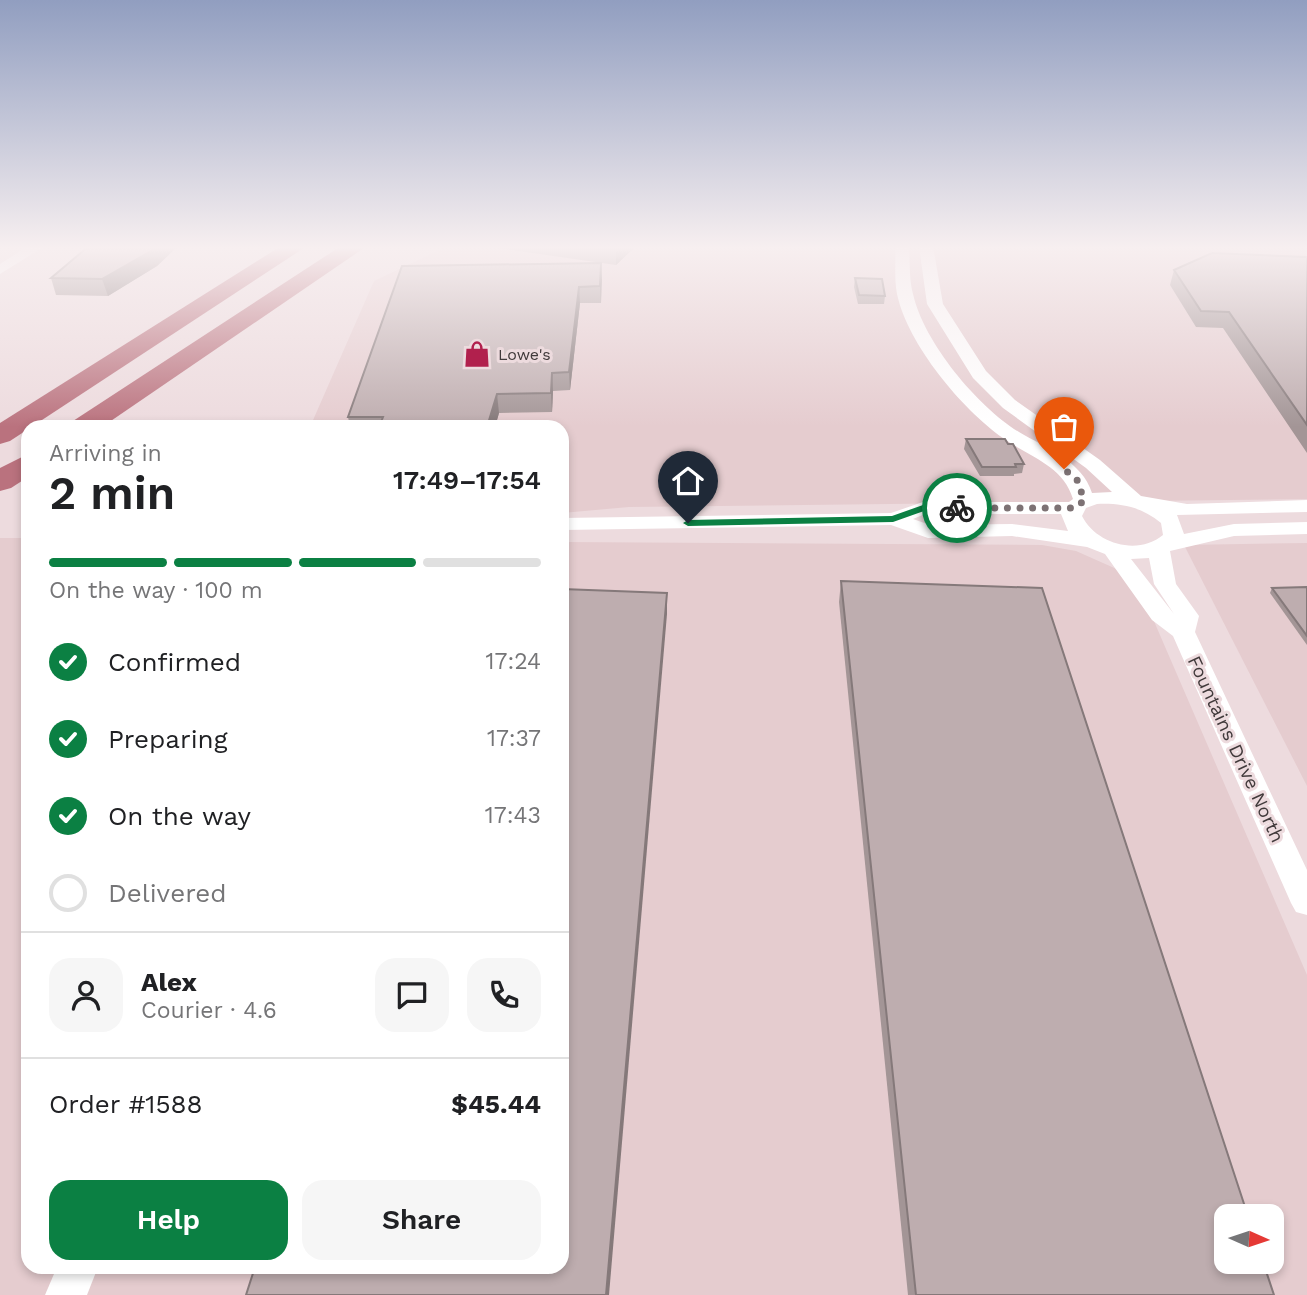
<!DOCTYPE html>
<meta charset="utf-8">
<style>
:root{--surface:#fff;--page:#f6f6f6;--text:#202124;--muted:#757577;--line:#e0e0e0;--accent:#0b8043}
body{margin:0;font-family:"Work Sans",sans-serif;background:var(--page);color:var(--text);height:100vh;display:flex;flex-direction:column;font-size:26px;white-space:nowrap}
*{box-sizing:border-box;margin:0}
p{font-size:23px;color:var(--muted)}
.icon{flex:none;width:38px;height:38px;fill:none;stroke:currentColor;stroke-width:2;stroke-linecap:round;stroke-linejoin:round}
.map{position:relative;flex:1;overflow:hidden}
.side{position:absolute;left:21px;top:420px;width:548px;height:854px;display:flex;flex-direction:column;background:var(--surface);border-radius:21px;box-shadow:0 4px 10px #0003}
.side>*{flex:none}
.needle{width:46px;rotate:93deg}
.buttons{position:absolute;left:1214px;top:1204px;display:grid;gap:14px}
.buttons a{display:grid;place-items:center;width:70px;height:70px;border-radius:14px;background:var(--surface);box-shadow:0 4px 10px #0003;font-size:35px}
.pin{position:absolute;display:grid;place-items:center;width:60px;height:60px;color:#fff;margin:-72px -30px;border-radius:50% 50% 50% 0;rotate:-45deg;box-shadow:0 0 7px #0007}
.pin .icon{rotate:45deg}
.courier{position:absolute;display:grid;place-items:center;width:70px;height:70px;margin:-35px;border:5px solid #0b8043;border-radius:50%;background:#fff;color:#222;box-shadow:0 2px 9px #0007}
.head em{font-style:normal;font-weight:600}
.head div{display:flex;flex-direction:column-reverse}
.head{display:flex;align-items:center;justify-content:space-between;height:119px;padding:0 28px}
h1{font-size:46px;font-weight:600;line-height:52px}
.bar{display:grid;grid-template-columns:repeat(4,1fr);gap:10px 7px;align-content:center;height:84px;padding:0 28px}
.bar i{height:9px;border-radius:5px;background:var(--line)}
.bar .active{background:var(--accent)}
.bar p{grid-column:span 4}
.line{display:flex;align-items:center;gap:18px;padding:0 28px;border-top:2px solid var(--line)}
.line div{flex:1}
.round{display:grid;place-items:center;flex:none;width:74px;height:74px;border-radius:21px;background:var(--page)}
ol{padding:0 28px;list-style:none}
li{display:flex;align-items:center;gap:21px;height:77px}
li p{margin-inline-start:auto}
li .icon{padding:7px;border-radius:50%;background:var(--accent);color:#fff;stroke-width:4}
li:last-child{color:var(--muted)}
li i{width:38px;height:38px;border:4px solid var(--line);border-radius:50%}
.cta{display:flex;gap:14px;margin-top:auto;padding:14px 28px}
.cta a{flex:1;height:80px;border-radius:21px;background:var(--accent);color:#fff;font-size:28px;font-weight:600;line-height:80px;text-align:center}
.cta a+a{background:var(--page);color:var(--text)}
.map>svg:first-child{display:block}
.built{fill:#e5cccf;fill-rule:evenodd}
.lines{fill:none;stroke-linecap:round;stroke-linejoin:round}
.tertiary{fill:#fff;fill-rule:evenodd}
.motorway{fill:#ba727e;fill-rule:evenodd}
.wall{fill:#a39596}
.shaded-wall{fill:#85797a}
.building{fill:#beadaf;stroke:#85797a;stroke-width:2}
.route{fill:#0b8043}
.done{stroke:#7d7274;stroke-width:7;stroke-dasharray:0 12.6}
.labels{text-anchor:middle;dominant-baseline:central;stroke-width:6;stroke-linejoin:round;paint-order:stroke}
.far-poi-label{font-size:16px;fill:#413a3b;stroke:#eddbde;text-anchor:start}
.street-label{font-size:19px;fill:#413a3b;stroke:#eddbde}
</style>
<div class="map">
<svg width="1307" height="1295" viewBox="0 0 1307 1295">
<rect width="100%" height="100%" fill="#eddbde"/>
<g class="built">
<polygon points="448,246 1307,246 1307,499 629,507 562,513 562,427 310,427 374,281"/>
<path d="M0 538H28V1267H562V542L1042 545 1076 551 1121 571 1150 612 1307 975V1295H0ZM1227 1216H1272V1262H1227Z"/>
<polygon points="1307,543 1307,786 1184,545"/>
</g>
<g class="lines">
<g class="tertiary">
<polygon points="28,246 45,246 0,274 0,264"/>
<path d="M895 246H909C910 262 909 279 913 294 924 343 978 407 1019 432 1046 448 1082 461 1092 493L1112 492 1086 468 1003 408 973 378 927 304 919 246H933L943 304 986 371 1015 400 1100 460 1141 496 1187 504 1307 500V512L1177 515 1184 534 1234 524 1307 522V534L1234 536 1170 551 1176 584 1199 616 1195 632 1307 870V915L1296 912 1291 903 1173 636 1152 620 1105 554 1087 547 1012 536 928 538 891 525 562 530V518L891 513 923 502H1069L1073 499C1063 465 1029 457 1003 438 962 409 908 345 897 294 894 279 896 261 895 246ZM1097 504C1121 503 1142 507 1161 523L1163 535C1138 556 1096 544 1082 516L1086 508ZM925 514H1061L1068 531 1012 524 930 525 913 519ZM1149 558 1154 584 1174 614 1131 559Z"/>
<polygon points="57,1267 98,1267 87,1295 45,1295"/>
</g>
<g class="motorway">
<polygon points="281,246 307,246 10,441 0,444 0,423"/>
<polygon points="341,246 367,246 102,427 69,427 73,421"/>
<polygon points="28,454 28,477 11,488 0,491 0,468"/>
</g>
</g>
<g class="wall">
<polygon points="89,246 178,246 157,266 108,296 56,295 51,278"/>
<polygon points="484,246 636,246 616,265"/>
<polygon points="1307,257 1307,453 1223,328 1196,327 1170,285 1174,270"/>
<polygon points="601,263 601,303 580,303 570,390 553,391 552,412 499,413 495,427 350,427 348,417"/>
<polygon points="855,278 885,296 884,304 858,304 854,287"/>
<polygon points="966,439 1008,444 1024,464 1022,473 1014,474 1014,476 980,476 964,449"/>
<polygon points="841,581 1274,1295 908,1295 839,602"/>
<polygon points="1307,587 1307,645 1270,593 1272,588"/>
</g>
<g class="shaded-wall">
<polygon points="157,246 178,246 157,266 108,296 102,279"/>
<polygon points="619,246 636,246 616,265 616,249"/>
<polygon points="601,263 602,280 601,303 600,286"/>
<polygon points="579,287 580,303 570,390 569,372"/>
<polygon points="552,373 553,391 552,412 551,393"/>
<polygon points="497,394 499,413 495,427 487,427"/>
<polygon points="667,593 667,614 609,1295 606,1295"/>
</g>
<g class="building">
<polygon points="89,246 157,246 153,250 102,279 51,278"/>
<polygon points="597,246 619,246 616,249"/>
<polygon points="1212,253 1307,257 1307,425 1229,312 1201,311 1174,270"/>
<polygon points="601,263 600,286 579,287 569,372 552,373 551,393 497,394 487,427 379,427 383,417 348,417 402,266"/>
<polygon points="855,278 882,279 885,296 859,295"/>
<polygon points="966,439 1005,439 1008,444 1013,444 1024,464 1015,464 1016,467 982,467"/>
<polygon points="841,581 1042,588 1248,1216 1227,1216 1227,1262 1263,1262 1274,1295 916,1295"/>
<polygon points="1307,587 1307,636 1272,588"/>
<polygon points="562,589 667,593 606,1295 246,1295 255,1267 562,1267"/>
</g>
<linearGradient id="sky" x2="0" y2="1"><stop stop-color="#919ec0"/><stop offset="0.58" stop-color="#f7eff0"/><stop offset="1" stop-color="#f7eff0" stop-opacity="0"/></linearGradient>
<rect width="1307" height="427" fill="url(#sky)"/>
<polygon class="route" points="957,505 961,510 924,511 893,522 688,526 683,523 688,520 892,516 923,505"/>
<g class="lines">
<polyline class="done" points="957,508 1074,508 1084,501 1078,481 1064,469"/>
</g>
<defs>
<symbol id="shop-bare" viewBox="-9 -9 18 18"><path d="M-5-2.5h2.3a2.7 3.5 0 0 1 5.4 0H5L5.5 6h-11ZM-1.5-2.5h3a1.5 2.3 0 0 0-3 0Z" fill="#b1204d" stroke="#eddbde" stroke-width="2.5" paint-order="stroke"/></symbol>
</defs>
<g fill-rule="evenodd">
<use href="#shop-bare" x="458" y="335" width="38" height="38"/>
</g>
<g class="labels">
<g class="far-poi-label">
<text x="498" y="354">Lowe's</text>
</g>
<g class="street-label">
<text transform="translate(1236 749) rotate(65)">Fountains Drive North</text>
</g>
</g>
</svg>
<div class="buttons">
<a><svg class="needle" viewBox="-14 -14 28 28"><path d="M0-13l5 13h-10z" fill="#e53935"/><path d="M0 13l5-13h-10z" fill="#757577"/></svg></a>
</div>
<div class="pin" style="left:1064px;top:469px;background:#ea580c"><svg class="icon" aria-label="bag" viewBox="0 0 24 24"><path d="M5 8h14l-1 12H6zM9 8a3 3 0 0 1 6 0"/></svg></div>
<div class="pin" style="left:688px;top:523px;background:#1f2937"><svg class="icon" aria-label="home" viewBox="0 0 24 24"><path d="M3 11l9-7 9 7M6 9v11h12V9"/></svg></div>
<div class="courier" style="left:957px;top:508px"><svg class="icon" aria-label="bike" viewBox="0 0 24 24"><circle cx="6" cy="16" r="4"/><circle cx="18" cy="16" r="4"/><path d="M6 16l4-8h5l3 8M10 8l3 8H6M13 5h3"/></svg></div>
<section class="side">
<div class="head"><div><h1>2 min</h1><p>Arriving in</p></div><em>17:49–17:54</em></div>
<div class="bar"><i class="active"></i><i class="active"></i><i class="active"></i><i></i><p>On the way · 100 m</p></div>
<ol>
<li><svg class="icon" aria-label="check" viewBox="0 0 24 24"><path d="M5 12l5 5 9-10"/></svg>Confirmed<p>17:24</p></li>
<li><svg class="icon" aria-label="check" viewBox="0 0 24 24"><path d="M5 12l5 5 9-10"/></svg>Preparing<p>17:37</p></li>
<li><svg class="icon" aria-label="check" viewBox="0 0 24 24"><path d="M5 12l5 5 9-10"/></svg>On the way<p>17:43</p></li>
<li><i></i>Delivered</li>
</ol>
<div class="line" style="height:126px"><a class="round"><svg class="icon" aria-label="person" viewBox="0 0 24 24"><circle cx="12" cy="8" r="4"/><path d="M4 21q1-7 8-7t8 7"/></svg></a><div><b>Alex</b><p>Courier · 4.6</p></div><a class="round"><svg class="icon" aria-label="chat" viewBox="0 0 24 24"><path d="M4 5h16v11H9l-5 4z"/></svg></a><a class="round"><svg class="icon" aria-label="phone" viewBox="0 0 24 24"><path d="M5 4h4l2 5-3 2q2 4 5 5l2-3 5 2v4C11 20 4 13 5 4z"/></svg></a></div>
<div class="line" style="height:91px"><div>Order #1588</div><b>$45.44</b></div>
<div class="cta"><a>Help</a><a>Share</a></div>
</section>
</div>
